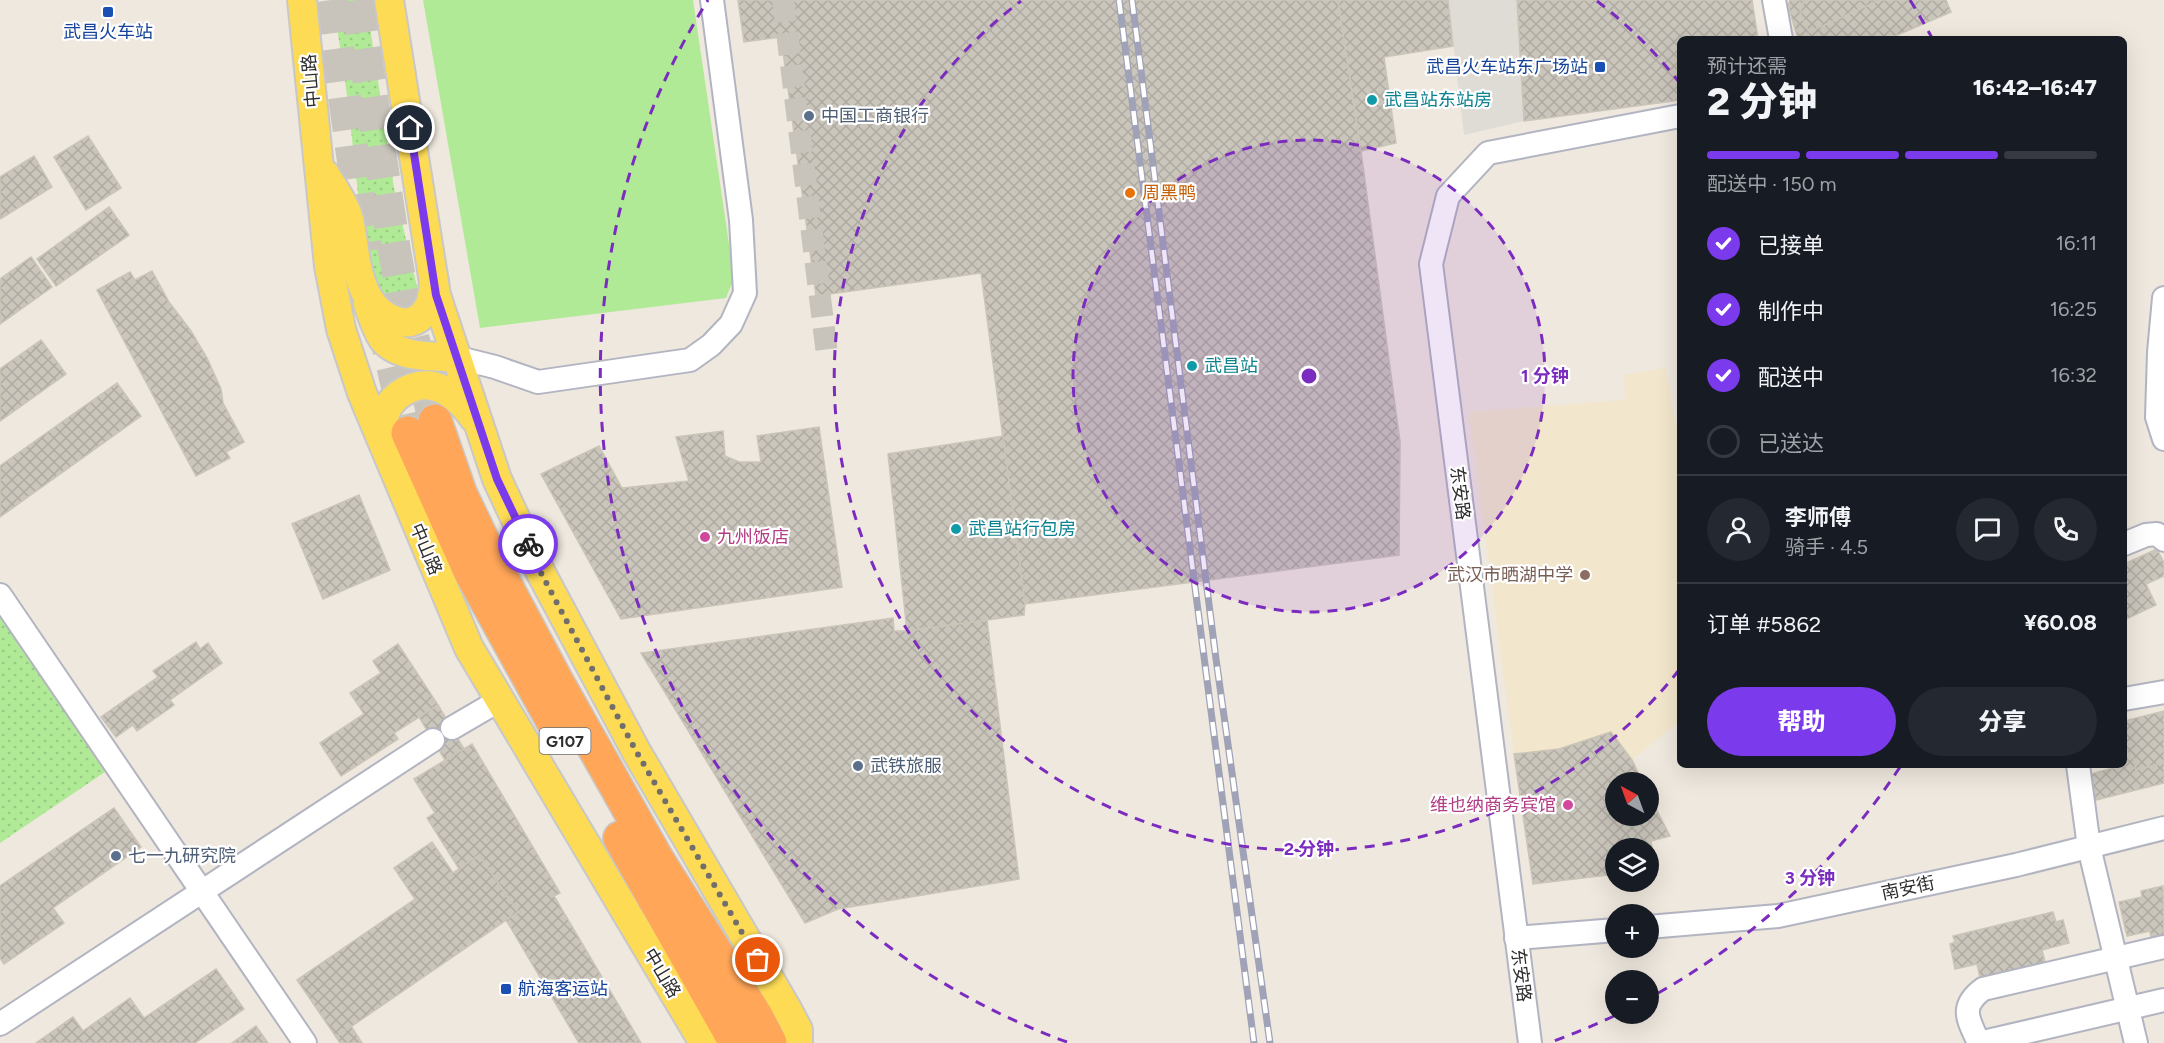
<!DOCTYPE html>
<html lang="zh">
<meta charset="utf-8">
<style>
:root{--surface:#171b24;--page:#242831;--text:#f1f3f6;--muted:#9ea1a6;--line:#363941;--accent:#7c3aed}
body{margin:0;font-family:Figtree,"Noto Sans SC",sans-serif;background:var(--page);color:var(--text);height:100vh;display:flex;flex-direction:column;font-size:22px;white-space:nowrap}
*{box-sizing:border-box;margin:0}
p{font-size:20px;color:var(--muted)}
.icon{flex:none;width:33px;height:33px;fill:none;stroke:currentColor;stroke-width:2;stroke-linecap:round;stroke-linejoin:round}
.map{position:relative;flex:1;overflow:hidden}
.drawer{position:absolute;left:1677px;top:36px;width:450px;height:732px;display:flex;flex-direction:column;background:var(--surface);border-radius:9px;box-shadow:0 6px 24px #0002}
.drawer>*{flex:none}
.needle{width:39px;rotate:319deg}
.fabs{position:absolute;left:1605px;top:772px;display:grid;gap:12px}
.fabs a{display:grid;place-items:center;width:54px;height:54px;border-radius:50%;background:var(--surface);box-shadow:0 6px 24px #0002;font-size:30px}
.pin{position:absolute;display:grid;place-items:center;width:51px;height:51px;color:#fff;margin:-26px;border:3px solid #fff;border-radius:50%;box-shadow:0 2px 6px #0007}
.courier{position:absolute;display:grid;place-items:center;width:60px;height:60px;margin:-30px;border:4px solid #7c3aed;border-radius:50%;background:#fff;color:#222;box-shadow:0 2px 8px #0007}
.headline em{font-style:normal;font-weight:800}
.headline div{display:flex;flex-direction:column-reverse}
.headline{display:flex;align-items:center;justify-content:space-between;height:102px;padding:0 30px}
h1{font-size:39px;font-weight:800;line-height:45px}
.bar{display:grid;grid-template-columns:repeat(4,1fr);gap:9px 6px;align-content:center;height:72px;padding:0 30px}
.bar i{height:8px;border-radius:4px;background:var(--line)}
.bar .on{background:var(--accent)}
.bar p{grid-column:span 4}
.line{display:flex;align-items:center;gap:15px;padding:0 30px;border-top:2px solid var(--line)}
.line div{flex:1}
.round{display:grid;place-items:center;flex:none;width:63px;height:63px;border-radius:32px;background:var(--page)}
ol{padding:0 30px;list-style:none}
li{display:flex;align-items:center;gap:18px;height:66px}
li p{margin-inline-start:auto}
li .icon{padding:6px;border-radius:50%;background:var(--accent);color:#fff;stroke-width:4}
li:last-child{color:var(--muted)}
li i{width:33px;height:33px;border:3px solid var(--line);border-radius:50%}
.button{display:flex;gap:12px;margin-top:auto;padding:12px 30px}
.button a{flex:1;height:69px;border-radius:36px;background:var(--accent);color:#fff;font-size:24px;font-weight:800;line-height:69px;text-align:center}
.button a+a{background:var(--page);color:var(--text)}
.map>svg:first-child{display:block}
.education{fill:#f2e7cc}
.grass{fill:url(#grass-dots)}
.park{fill:#b0ea96}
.plaza{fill:#dfdbd5}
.building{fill:url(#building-cross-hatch);stroke:#cbc5b7;stroke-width:1.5}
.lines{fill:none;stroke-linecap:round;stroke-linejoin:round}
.minor-tunnel{stroke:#c8c3bb;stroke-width:22;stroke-dasharray:22 11;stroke-linecap:butt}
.highway-tunnel{stroke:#c8c3bb;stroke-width:33;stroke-dasharray:33 16;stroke-linecap:butt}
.minor-casing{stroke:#b2b4c1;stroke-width:26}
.major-casing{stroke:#c8c8c8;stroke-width:32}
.highway-casing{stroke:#c8c8c8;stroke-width:36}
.minor{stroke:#fff;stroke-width:22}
.major{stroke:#fddb55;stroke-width:28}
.highway{stroke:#ffa659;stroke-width:33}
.rail-casing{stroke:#a0a3b8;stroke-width:7}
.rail{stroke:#fff;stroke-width:4.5;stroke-dasharray:14;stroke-linecap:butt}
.done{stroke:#716e6b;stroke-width:6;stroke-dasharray:0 10.8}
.route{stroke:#7c3aed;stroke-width:8}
.ring{fill:none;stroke:#7b2cbf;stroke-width:3;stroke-dasharray:10 8}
.transit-dot{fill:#1a4fb4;stroke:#fff;stroke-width:2}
.culture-dot{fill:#0f9aa8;stroke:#fff;stroke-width:2}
.service-dot{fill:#5c6f8a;stroke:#fff;stroke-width:2}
.food-dot{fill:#e8710a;stroke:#fff;stroke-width:2}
.hotel-dot{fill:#d1479c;stroke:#fff;stroke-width:2}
.education-dot{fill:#8d6e63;stroke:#fff;stroke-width:2}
.labels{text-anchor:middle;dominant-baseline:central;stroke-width:4.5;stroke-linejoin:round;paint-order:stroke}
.shield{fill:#fff;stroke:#6c6c6c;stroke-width:1.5}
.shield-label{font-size:16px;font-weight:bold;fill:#2d2d2d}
.transit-label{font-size:18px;fill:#164399;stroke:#fff}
.street-label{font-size:18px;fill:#2d2d2d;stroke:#fff}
.culture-label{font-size:18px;fill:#0d838f;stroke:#fff;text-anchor:start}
.service-label{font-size:18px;fill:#4e5e75;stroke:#fff;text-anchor:start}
.food-label{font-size:18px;fill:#c56008;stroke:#fff;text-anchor:start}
.hotel-label{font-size:18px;fill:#b23c85;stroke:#fff;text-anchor:start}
.education-label{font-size:18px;fill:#785e54;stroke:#fff;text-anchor:end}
.centre{fill:#7b2cbf;stroke:#fff;stroke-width:3}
.ring-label{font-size:18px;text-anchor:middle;font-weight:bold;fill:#7b2cbf;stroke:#fff;stroke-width:4.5;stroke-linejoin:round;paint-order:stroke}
</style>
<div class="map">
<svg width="2164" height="1043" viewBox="0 0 2164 1043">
<defs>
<pattern id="grass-dots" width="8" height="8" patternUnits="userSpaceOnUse" patternTransform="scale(1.5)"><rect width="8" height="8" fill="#b0ea96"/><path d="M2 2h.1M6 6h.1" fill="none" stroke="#98c982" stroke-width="1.8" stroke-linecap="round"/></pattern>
<pattern id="building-cross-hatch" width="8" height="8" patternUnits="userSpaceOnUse" patternTransform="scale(1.5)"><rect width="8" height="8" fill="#cbc6bc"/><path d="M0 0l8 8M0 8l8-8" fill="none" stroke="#afaaa2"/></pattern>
</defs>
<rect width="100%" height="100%" fill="#efe8de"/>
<polygon class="education" points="1666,368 1675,422 1680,428 1680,721 1632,760 1610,732 1559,749 1514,754 1469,412 1625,400 1624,375"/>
<g class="grass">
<polygon points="333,0 366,0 394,188 417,287 419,306 388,310 373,273 358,194 348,102"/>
<polygon points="0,616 105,772 0,843"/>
</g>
<polygon class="park" points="423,0 693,0 734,278 726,298 480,328"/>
<polygon class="plaza" points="1448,0 1517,0 1524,121 1464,135"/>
<g class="building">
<polygon points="738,0 1338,0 1361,151 1400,442 1399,555 1025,604 981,273 816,296 781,37 744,42"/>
<polygon points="1338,0 1448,0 1453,46 1384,57 1396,143 1361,151"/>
<polygon points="1517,0 1752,0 1758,39 1680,39 1680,100 1524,121"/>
<polygon points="1790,0 1946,0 1951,12 1888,39 1798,39 1788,6"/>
<polygon points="1804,0 1880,0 1809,32 1800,12"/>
<polygon points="88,136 121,188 86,210 54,157"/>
<polygon points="34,156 52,187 0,219 0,177"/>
<polygon points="109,207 129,235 56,286 37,259"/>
<polygon points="31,257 52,287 0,324 0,279"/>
<polygon points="152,271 169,302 191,331 207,358 221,389 223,403 244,442 226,452 230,458 196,476 97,290 130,272 135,280"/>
<polygon points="41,340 66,374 0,421 0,369"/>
<polygon points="117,383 141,416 0,517 0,466"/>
<polygon points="819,427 842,587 621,619 541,474 599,446 622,488 689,481 676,437 723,431 725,456 739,462 761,462 757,436"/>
<polygon points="1003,436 1025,604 1024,615 907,631 888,454"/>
<polygon points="359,495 390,570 323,599 292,524"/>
<polygon points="2157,549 2164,563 2164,576 2146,584 2156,605 2124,620 2124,564"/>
<polygon points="893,618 894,631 907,631 987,620 1019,879 838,909 805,923 641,653"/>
<polygon points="196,642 200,649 208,643 222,663 170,700 174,705 137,731 133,725 116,737 101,717 158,677 153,671"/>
<polygon points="398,644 438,705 394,733 398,739 341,776 320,743 364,714 350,693 381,673 373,661"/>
<polygon points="438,705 464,749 445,760 419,717"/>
<polygon points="2164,711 2164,763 2136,770 2133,757 2129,758 2126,748 2124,748 2124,721"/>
<polygon points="1611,732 1632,760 1643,783 1616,783 1616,816 1648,816 1648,793 1670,836 1651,841 1655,869 1648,869 1648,849 1616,849 1616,874 1533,884 1514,754 1559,749"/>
<polygon points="472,744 560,893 554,896 641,1043 579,1043 506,920 518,912 479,855 459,869 427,818 435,813 414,779"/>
<polygon points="2124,748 2126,748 2129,758 2133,757 2136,770 2164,763 2164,783 2092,801 2087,775 2124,765"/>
<polygon points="114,808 141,847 53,908 64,923 4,964 0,958 0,886"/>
<polygon points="432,842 453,873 479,855 518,912 336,1037 297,980 415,899 394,868"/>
<polygon points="2163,886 2164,936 2151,938 2150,931 2127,936 2119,902 2142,897 2141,891"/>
<polygon points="2053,912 2056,922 2063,920 2069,943 2042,950 2046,966 1981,982 1977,964 1955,969 1950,944 1955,942 1953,936"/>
<polygon points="216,969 244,1009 195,1043 36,1043 73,1017 83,1031 130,998 144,1018"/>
<polygon points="256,1026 268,1043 232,1043"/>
<polygon points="351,1026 362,1043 340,1043 336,1037"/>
</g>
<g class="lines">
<polyline class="minor-tunnel" points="783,0 827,354"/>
<g class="highway-tunnel">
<polyline points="331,0 366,251"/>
<polyline points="357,0 394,248 405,309 435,421"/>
<polyline points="382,319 408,433"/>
</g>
<defs>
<g id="minor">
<polyline points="1774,0 1781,39"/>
<polyline points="2164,298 2159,352 2157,417 2164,439"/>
<polyline points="455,357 495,367 538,382 690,360 711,345 731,324 745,293 741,220 712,0"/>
<polyline points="2124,544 2146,535 2157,534 2164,540"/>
<polyline points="0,595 305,1043"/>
<polyline points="2124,699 2164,692"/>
<polyline points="452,728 500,700"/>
<polyline points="2078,765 2089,847 2136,1043"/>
<polyline points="1648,927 1778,916 2016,865 2164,828"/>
<polyline points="1516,938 1616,930"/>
<polyline points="0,1024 433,740"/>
<polyline points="1530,1043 1431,264 1448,196 1488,153 1680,116"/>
<path d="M1979 1043C1968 1019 1959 1007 1983 989L2164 947"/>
<polyline points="1979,1043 2164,1000"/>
</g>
<g id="major">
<polyline points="302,0 329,266 341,329 362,393 469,648 704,1043"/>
<polyline points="389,0 436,295 497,479 541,573 636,751 787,1009 798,1030 798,1043"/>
<path d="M325 174C333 188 345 204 349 219 355 246 354 274 369 299 380 317 409 334 425 312 432 304 433 293 434 282"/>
<path d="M368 304C372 315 376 329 383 339 398 358 434 357 455 357"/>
<path d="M385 444C384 434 382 420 386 411 393 394 415 382 433 386 450 390 464 404 474 418"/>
</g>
<g id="highway">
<polyline points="435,421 460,493 490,556 556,680 657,859 756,1016 770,1043"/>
<polyline points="408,433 470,571 561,736"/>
<polyline points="620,838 736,1043"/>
</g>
</defs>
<use href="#minor" class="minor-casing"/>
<use href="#major" class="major-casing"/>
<use href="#highway" class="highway-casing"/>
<use href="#minor" class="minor"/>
<use href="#major" class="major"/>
<use href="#highway" class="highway"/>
<defs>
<g id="rail">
<polyline points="1119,0 1254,1043"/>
<polyline points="1132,0 1216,659 1270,1043"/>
</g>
</defs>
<use href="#rail" class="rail-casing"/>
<use href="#rail" class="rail"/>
</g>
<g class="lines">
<polyline class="done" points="528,544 541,573 636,751 758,960"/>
<polyline class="route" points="410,128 436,295 497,479 528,544"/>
</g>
<circle cx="1309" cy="376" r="236" fill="#7b2cbf" fill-opacity=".12"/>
<g class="ring">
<circle cx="1309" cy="376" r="236"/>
<path d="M1679 670A473 473 0 1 1 1021 1M1597 1A473 473 0 0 1 1679 82"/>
<path d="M1900 767A709 709 0 0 1 1653 996M1614 1016A709 709 0 0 1 1551 1042M1067 1042A709 709 0 0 1 708 0M1910 0A709 709 0 0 1 1932 38"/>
</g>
<g class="transit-dot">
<rect x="102" y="6" width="12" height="12" rx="3"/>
<rect x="1594" y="61" width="12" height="12" rx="3"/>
<rect x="500" y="983" width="12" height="12" rx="3"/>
</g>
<g class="culture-dot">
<circle cx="1372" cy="100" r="6"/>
<circle cx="1192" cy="366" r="6"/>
<circle cx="956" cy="529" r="6"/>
</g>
<g class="service-dot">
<circle cx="809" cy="116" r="6"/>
<circle cx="858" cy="766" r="6"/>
<circle cx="116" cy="856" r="6"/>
</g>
<circle class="food-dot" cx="1130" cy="193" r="6"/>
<g class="hotel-dot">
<circle cx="705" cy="537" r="6"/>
<circle cx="1568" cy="805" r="6"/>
</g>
<circle class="education-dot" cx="1585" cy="575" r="6"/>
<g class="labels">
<rect class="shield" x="539.5" y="728" width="51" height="26" rx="4.5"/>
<g class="shield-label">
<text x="565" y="741">G107</text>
</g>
<g class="transit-label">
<text x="108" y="32">武昌火车站</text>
<text x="1588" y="67" text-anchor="end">武昌火车站东广场站</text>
<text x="518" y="989" text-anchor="start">航海客运站</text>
</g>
<g class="street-label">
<text transform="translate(311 81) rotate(-95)">中山路</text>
<text transform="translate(1460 493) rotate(83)">东安路</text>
<text transform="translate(426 549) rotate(67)">中山路</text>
<text transform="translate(1908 888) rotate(-12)">南安街</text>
<text transform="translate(662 973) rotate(59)">中山路</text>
<text transform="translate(1521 975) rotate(83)">东安路</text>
</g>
<g class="culture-label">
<text x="1384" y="100">武昌站东站房</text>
<text x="1204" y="366">武昌站</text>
<text x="968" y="529">武昌站行包房</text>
</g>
<g class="service-label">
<text x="821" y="116">中国工商银行</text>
<text x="870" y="766">武铁旅服</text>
<text x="128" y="856">七一九研究院</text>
</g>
<g class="food-label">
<text x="1142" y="193">周黑鸭</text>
</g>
<g class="hotel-label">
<text x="717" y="537">九州饭店</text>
<text x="1556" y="805" text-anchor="end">维也纳商务宾馆</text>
</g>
<g class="education-label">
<text x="1573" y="575">武汉市晒湖中学</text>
</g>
</g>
<circle cx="1309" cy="376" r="9" class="centre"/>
<g class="ring-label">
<text x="1545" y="382">1 分钟</text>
<text x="1309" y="855">2 分钟</text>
<text x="1810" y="884">3 分钟</text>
</g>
</svg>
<div class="fabs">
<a><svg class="needle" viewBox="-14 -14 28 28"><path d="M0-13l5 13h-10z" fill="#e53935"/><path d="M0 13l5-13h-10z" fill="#9ea1a6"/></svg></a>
<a><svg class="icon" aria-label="layers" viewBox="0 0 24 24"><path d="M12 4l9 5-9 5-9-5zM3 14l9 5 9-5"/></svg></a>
<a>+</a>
<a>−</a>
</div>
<div class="pin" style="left:758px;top:960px;background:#ea580c"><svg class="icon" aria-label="bag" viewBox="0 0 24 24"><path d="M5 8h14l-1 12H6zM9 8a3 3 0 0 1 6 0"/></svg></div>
<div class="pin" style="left:410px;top:128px;background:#1f2937"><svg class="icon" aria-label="home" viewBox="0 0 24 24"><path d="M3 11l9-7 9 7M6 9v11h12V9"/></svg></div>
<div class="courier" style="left:528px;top:544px"><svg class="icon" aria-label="bike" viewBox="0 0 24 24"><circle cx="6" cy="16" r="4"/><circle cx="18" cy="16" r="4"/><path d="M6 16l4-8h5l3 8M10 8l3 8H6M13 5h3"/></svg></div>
<section class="drawer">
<div class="headline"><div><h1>2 分钟</h1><p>预计还需</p></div><em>16:42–16:47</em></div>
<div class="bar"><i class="on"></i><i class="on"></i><i class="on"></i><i></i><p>配送中 · 150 m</p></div>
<ol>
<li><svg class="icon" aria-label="check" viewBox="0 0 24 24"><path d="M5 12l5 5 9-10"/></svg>已接单<p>16:11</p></li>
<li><svg class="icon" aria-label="check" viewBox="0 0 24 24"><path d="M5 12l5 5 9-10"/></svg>制作中<p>16:25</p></li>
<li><svg class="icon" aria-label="check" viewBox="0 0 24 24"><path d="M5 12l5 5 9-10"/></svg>配送中<p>16:32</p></li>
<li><i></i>已送达</li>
</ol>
<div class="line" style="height:108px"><a class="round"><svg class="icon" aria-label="person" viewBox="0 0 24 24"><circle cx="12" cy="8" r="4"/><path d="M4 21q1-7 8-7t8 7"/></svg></a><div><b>李师傅</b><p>骑手 · 4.5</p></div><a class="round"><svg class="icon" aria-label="chat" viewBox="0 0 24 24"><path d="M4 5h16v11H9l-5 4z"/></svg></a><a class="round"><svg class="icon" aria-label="phone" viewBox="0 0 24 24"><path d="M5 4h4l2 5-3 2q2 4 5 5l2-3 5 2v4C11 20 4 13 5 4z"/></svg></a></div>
<div class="line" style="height:78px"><div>订单 #5862</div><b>¥60.08</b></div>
<div class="button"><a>帮助</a><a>分享</a></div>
</section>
</div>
